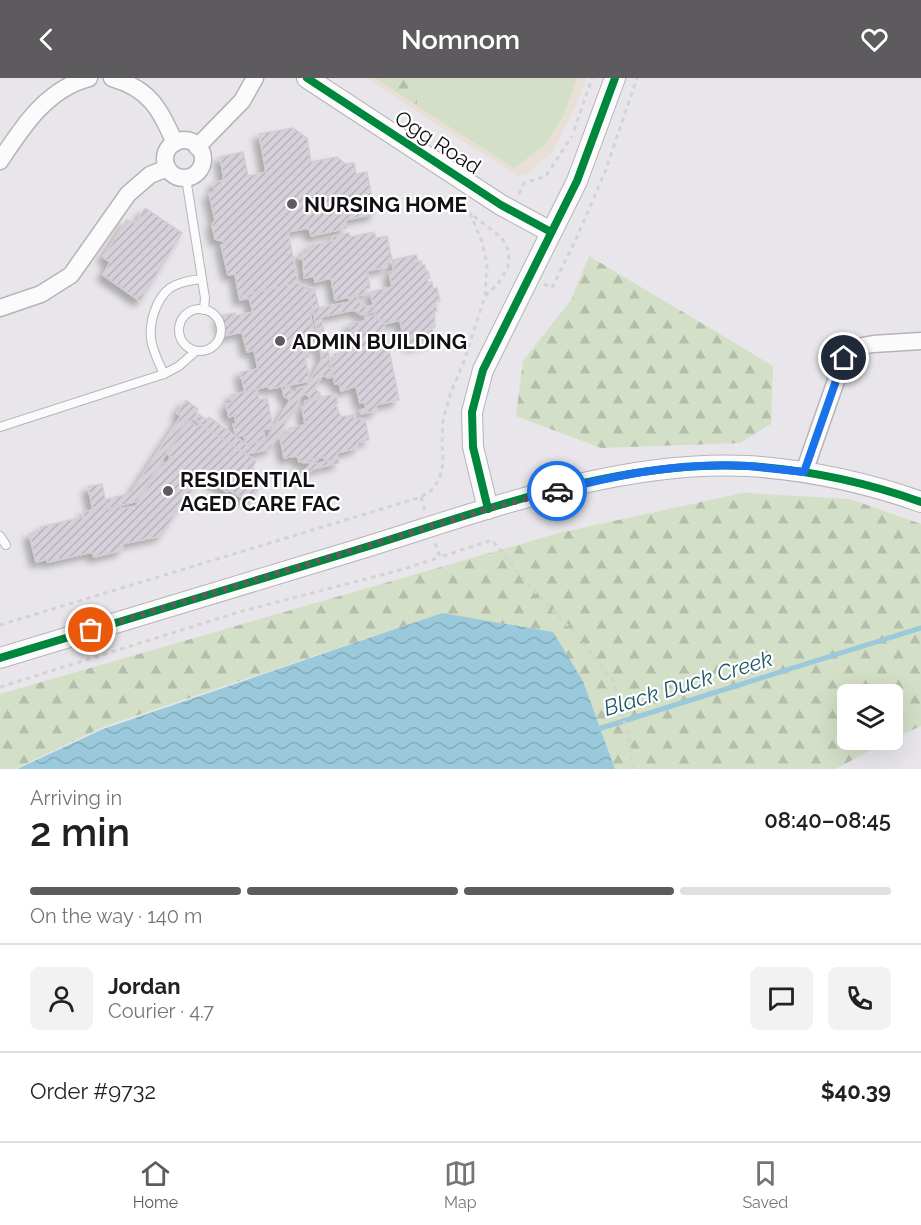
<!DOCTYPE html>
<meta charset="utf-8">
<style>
:root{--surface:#fff;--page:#f2f2f2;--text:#202124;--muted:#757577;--line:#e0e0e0;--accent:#5d5b5e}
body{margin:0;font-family:Raleway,sans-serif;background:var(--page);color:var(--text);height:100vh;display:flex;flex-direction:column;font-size:22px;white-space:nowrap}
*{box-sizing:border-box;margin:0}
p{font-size:20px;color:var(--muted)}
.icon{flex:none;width:33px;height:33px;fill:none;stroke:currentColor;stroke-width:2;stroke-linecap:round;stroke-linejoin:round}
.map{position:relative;height:691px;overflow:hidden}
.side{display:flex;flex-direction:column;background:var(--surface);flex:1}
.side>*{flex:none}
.buttons{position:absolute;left:837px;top:606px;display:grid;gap:12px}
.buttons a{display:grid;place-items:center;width:66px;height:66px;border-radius:9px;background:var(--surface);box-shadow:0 6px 24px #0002;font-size:30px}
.pin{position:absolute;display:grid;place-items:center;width:51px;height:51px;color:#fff;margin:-26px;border:3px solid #fff;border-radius:50%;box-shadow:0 2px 6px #0007}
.courier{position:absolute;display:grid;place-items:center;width:60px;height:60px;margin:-30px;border:4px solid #1a73e8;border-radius:50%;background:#fff;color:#222;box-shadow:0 2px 8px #0007}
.headline em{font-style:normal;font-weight:600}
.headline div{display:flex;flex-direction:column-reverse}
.headline{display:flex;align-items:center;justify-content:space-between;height:102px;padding:0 30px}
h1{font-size:39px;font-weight:600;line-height:45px}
.bar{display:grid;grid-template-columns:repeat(4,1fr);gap:9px 6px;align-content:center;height:72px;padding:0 30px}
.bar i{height:8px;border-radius:4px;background:var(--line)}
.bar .active{background:var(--accent)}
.bar p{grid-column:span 4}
.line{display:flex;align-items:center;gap:15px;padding:0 30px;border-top:2px solid var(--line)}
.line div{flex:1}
.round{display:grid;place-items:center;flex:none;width:63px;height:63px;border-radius:9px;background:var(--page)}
header{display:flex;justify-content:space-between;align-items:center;height:78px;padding:0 30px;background:var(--accent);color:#fff;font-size:27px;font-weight:600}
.dock{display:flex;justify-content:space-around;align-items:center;height:84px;border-top:2px solid var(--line);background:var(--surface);font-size:16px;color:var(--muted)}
.dock a{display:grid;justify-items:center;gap:3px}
.dock .active{color:var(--accent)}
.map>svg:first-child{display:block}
.education{fill:#e8e0d7}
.forest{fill:url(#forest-firs)}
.garden{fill:#d4dfc7}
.water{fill:url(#water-waves)}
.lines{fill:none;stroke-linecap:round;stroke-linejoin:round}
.stream{stroke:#99c9db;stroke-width:5}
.building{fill:url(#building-hatch);stroke:#d0cfd1;stroke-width:1.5;filter:url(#shadow)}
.service-casing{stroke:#b6b4b7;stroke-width:10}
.minor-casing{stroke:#b6b4b7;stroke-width:19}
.tertiary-casing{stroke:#b6b4b7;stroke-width:22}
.path{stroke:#d4d3d4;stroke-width:3;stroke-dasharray:4.5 4.5;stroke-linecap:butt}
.service{stroke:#fcfbfc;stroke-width:8}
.minor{stroke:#fcfbfc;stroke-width:16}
.tertiary{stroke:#fcfbfc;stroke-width:20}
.cycleway-casing{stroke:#fff;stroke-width:11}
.cycleway{stroke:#00873e;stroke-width:8}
.done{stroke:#5d5b5e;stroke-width:6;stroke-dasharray:0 10.8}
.route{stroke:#1a73e8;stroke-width:8}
.poi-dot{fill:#5d5b5e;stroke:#fff;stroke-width:2}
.labels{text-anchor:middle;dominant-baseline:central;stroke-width:4.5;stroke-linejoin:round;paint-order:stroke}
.street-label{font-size:21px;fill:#121012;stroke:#fff}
.poi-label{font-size:21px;font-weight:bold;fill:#121012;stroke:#fff;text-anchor:start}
.water-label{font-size:22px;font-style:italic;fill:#1d5768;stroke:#fff}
</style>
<header><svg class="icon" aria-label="back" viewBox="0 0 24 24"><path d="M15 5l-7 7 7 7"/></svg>Nomnom<svg class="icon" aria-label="heart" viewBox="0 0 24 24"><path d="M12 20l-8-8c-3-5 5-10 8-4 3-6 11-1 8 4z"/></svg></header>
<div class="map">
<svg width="921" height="691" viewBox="0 0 921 691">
<defs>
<pattern id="forest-firs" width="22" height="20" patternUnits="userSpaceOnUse" patternTransform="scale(1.5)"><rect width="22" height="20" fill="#d4dfc7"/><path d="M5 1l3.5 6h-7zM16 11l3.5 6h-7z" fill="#b5beaa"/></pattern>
<pattern id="water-waves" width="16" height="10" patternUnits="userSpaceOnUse" patternTransform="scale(1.5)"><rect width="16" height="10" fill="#99c9db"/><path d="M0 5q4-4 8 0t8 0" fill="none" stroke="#83acbb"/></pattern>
<pattern id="building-hatch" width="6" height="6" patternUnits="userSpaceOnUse" patternTransform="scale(1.5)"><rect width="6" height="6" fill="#d7d0db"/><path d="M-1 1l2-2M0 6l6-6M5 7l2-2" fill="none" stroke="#b8b2bb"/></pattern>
<filter id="shadow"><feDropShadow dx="-5.5" dy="5.5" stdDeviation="3" flood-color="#0004"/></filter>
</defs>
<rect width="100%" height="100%" fill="#e8e6ea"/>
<polygon class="education" points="365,0 586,0 577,26 553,73 529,95 517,98"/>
<g class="forest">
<polygon points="375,0 417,0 417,28"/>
<polygon points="589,178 773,288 771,346 740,365 601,370 516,338 523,283 571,222"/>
<polygon points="742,415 850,421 921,446 921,648 893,661 892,616 848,616 848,662 891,662 835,691 615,691 583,603 442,535 103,649 15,691 0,691 0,616 559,455"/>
</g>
<polygon class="garden" points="417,0 577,0 564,37 545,67 514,90 417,28"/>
<polygon class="water" points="442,535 553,554 583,603 615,691 17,691 103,651"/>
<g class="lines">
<polyline class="stream" points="595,652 921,550"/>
</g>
<g class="building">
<polygon points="293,50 307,60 311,84 337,79 345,86 354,85 356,96 367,94 375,136 345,142 347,150 311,158 309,150 288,154 298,205 239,218 235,196 228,197 221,167 228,165 215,161 212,147 215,142 209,115 215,114 213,105 224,102 220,79 243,74 248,98 266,94 259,56"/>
<polygon points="145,130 182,155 140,223 103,197 110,184 103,179 127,142 136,145"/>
<polygon points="374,154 376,160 387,158 392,182 386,183 387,189 367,193 370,210 365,211 366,216 335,222 331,200 315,204 314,198 304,200 303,181 300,181 299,176 309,174 308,168 333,163 332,159 349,155 350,159"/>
<polygon points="416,177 418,184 421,183 422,187 425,187 426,194 428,193 430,200 427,201 428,205 432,204 433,211 437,210 440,223 435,224 437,233 434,233 435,249 432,250 434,262 410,268 408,256 403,257 400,242 385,246 383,241 377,242 370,214 392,209 389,194 394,193 392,182"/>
<polygon points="298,205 309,211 314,234 310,235 317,269 307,271 309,279 305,279 310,303 269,311 269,308 245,314 240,294 258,291 254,272 247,274 242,254 224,258 219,238 235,235 235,238 253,234 249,220 240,222 239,218"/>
<polygon points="314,210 319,230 350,224 349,219 357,218 359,224 366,229 374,227 375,234 362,237 354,232 321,239 330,283 328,289 331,291 333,299 328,300 323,297 314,310 320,315 320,321 314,323 306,316 302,317 270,371 247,376 209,352 193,340 190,344 187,341 137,423 107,431 105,422 131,415 181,338 177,335 186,322 198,331 196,335 207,342 209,339 249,368 253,364 265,364 290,322 284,318 282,309 289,307 290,312 295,315 298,310 307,308 322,281 309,211"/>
<polygon points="376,237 377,242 383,241 399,322 376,327 377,333 361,336 360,332 366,330 365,324 360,325 356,308 341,313 339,305 335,306 330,283 335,282 334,276 349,273 346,258 352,256 349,246 365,243 365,239"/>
<polygon points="257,311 259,322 267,320 273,350 263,351 265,362 246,366 244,357 236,359 233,346 236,346 235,337 229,339 226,326 232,325 231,317"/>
<polygon points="336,316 338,325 335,325 341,339 353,337 354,342 365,341 369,362 358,364 358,370 337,375 338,381 325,384 324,379 299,384 297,378 284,380 280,358 289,356 289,350 305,347 302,329 306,328 305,323 320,321 320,319"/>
<polygon points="189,343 197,349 200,346 256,383 252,390 261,396 253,409 258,412 252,421 247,419 246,422 229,412 227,414 202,397 160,458 122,466 123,472 94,479 92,474 48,484 47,481 36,484 29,456 40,453 41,449 84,439 83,434 93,432 88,409 102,406 107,431 120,428 121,431 136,428 163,384 166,386 171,379 167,376"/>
<polygon points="318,380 318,382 313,383 314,386 338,381 339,385 313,391 302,401 299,398 310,387 309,384 303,385 302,383"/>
</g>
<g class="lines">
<defs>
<g id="service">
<polyline points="186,100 205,220 204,232"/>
<circle cx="200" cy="252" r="21"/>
<path d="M164 296C159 285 153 274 151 261 149 244 156 221 170 210 179 204 191 202 202 201"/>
<polyline points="0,349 164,296 179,288 196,273"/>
<polyline points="0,458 6,467"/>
</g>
<g id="minor">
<path d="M112 0C150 11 159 30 175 65"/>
<circle cx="184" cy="81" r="19"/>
<polyline points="197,69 242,23 255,0"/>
<path d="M0 83C23 48 47 11 89 0"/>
<polyline points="0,230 41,216 71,197 128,116 150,97 167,90"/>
<polyline points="804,394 844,280 857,269 873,266 921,263"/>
</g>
<g id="tertiary">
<polyline points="307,0 501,127 551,154"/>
<polyline points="488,431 473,369 472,334 483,292 577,103 615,0"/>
<path d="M0 580C118 544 235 509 353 473 478 435 616 381 748 388 808 392 865 404 921 424"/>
</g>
</defs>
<use href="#service" class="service-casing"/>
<use href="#minor" class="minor-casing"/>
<use href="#tertiary" class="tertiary-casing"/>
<g class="path">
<polyline points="574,52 592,0"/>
<polyline points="519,116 524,105 546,98 572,58"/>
<polyline points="470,135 482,164 487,187 485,216"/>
<polyline points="544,206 552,210 576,161 605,94 637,0"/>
<polyline points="421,419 425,433"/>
<polyline points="435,465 440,479 492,462 530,509 575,555 613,603 629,661 633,691"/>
<polyline points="0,547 421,419 433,411 440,399 443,385 442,364 443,342 451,314 463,286 485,218 498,206 508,189 509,174 502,160 470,135"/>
<polyline points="0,609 239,534 404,491 440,479"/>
</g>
<use href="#service" class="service"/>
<use href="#minor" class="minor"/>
<use href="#tertiary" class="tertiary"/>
<defs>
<g id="cycleway">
<polyline points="307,0 501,127 551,154"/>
<polyline points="488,431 473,369 472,334 483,292 577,103 615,0"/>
<path d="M0 580C118 544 235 509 353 473 478 435 616 381 748 388 808 392 865 404 921 424"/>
</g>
</defs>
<use href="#cycleway" class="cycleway-casing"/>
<use href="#cycleway" class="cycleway"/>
</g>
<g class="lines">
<polyline class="done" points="91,552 488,431 557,413"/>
<path class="route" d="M557 413C618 396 685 384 749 388 767 390 785 392 804 394L844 280"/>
</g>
<g class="poi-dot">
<circle cx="292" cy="126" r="6"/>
<circle cx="280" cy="263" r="6"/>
<circle cx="168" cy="413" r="6"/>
</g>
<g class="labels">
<g class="street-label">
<text transform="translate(438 64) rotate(33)">Ogg Road</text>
</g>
<g class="poi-label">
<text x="304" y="126">NURSING HOME</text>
<text x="292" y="263">ADMIN BUILDING</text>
<text x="180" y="401">RESIDENTIAL<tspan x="180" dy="24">AGED CARE FAC</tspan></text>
</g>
<g class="water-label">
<text transform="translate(688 605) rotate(-17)">Black Duck Creek</text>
</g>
</g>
</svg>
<div class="buttons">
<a><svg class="icon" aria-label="layers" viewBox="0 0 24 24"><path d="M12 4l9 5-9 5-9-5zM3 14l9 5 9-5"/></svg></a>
</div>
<div class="pin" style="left:91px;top:552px;background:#ea580c"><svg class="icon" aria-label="bag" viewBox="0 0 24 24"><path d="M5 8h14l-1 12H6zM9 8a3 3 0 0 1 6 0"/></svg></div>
<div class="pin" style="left:844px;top:280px;background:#1f2937"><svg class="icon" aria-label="home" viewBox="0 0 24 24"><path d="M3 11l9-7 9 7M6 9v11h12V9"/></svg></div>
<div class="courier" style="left:557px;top:413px"><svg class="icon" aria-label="car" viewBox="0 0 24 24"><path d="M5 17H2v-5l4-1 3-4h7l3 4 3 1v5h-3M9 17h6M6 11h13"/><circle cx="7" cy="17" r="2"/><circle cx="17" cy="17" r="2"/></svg></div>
</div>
<section class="side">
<div class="headline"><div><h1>2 min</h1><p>Arriving in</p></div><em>08:40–08:45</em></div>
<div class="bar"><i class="active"></i><i class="active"></i><i class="active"></i><i></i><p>On the way · 140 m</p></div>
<div class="line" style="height:108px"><a class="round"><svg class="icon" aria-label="person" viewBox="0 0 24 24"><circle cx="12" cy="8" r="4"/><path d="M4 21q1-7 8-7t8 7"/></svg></a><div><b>Jordan</b><p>Courier · 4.7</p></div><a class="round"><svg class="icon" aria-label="chat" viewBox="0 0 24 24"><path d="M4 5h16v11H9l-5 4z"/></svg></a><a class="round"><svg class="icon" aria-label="phone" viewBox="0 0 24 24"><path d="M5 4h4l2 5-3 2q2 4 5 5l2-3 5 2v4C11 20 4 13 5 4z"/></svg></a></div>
<div class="line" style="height:78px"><div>Order #9732</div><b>$40.39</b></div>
</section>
<nav class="dock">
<a class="active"><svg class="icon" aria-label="home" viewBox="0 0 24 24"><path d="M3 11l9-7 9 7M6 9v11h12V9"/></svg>Home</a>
<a><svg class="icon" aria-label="map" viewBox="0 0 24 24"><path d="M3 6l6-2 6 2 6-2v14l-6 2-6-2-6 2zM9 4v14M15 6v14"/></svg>Map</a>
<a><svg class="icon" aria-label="saved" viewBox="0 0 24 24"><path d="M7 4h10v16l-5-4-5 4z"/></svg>Saved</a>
</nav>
